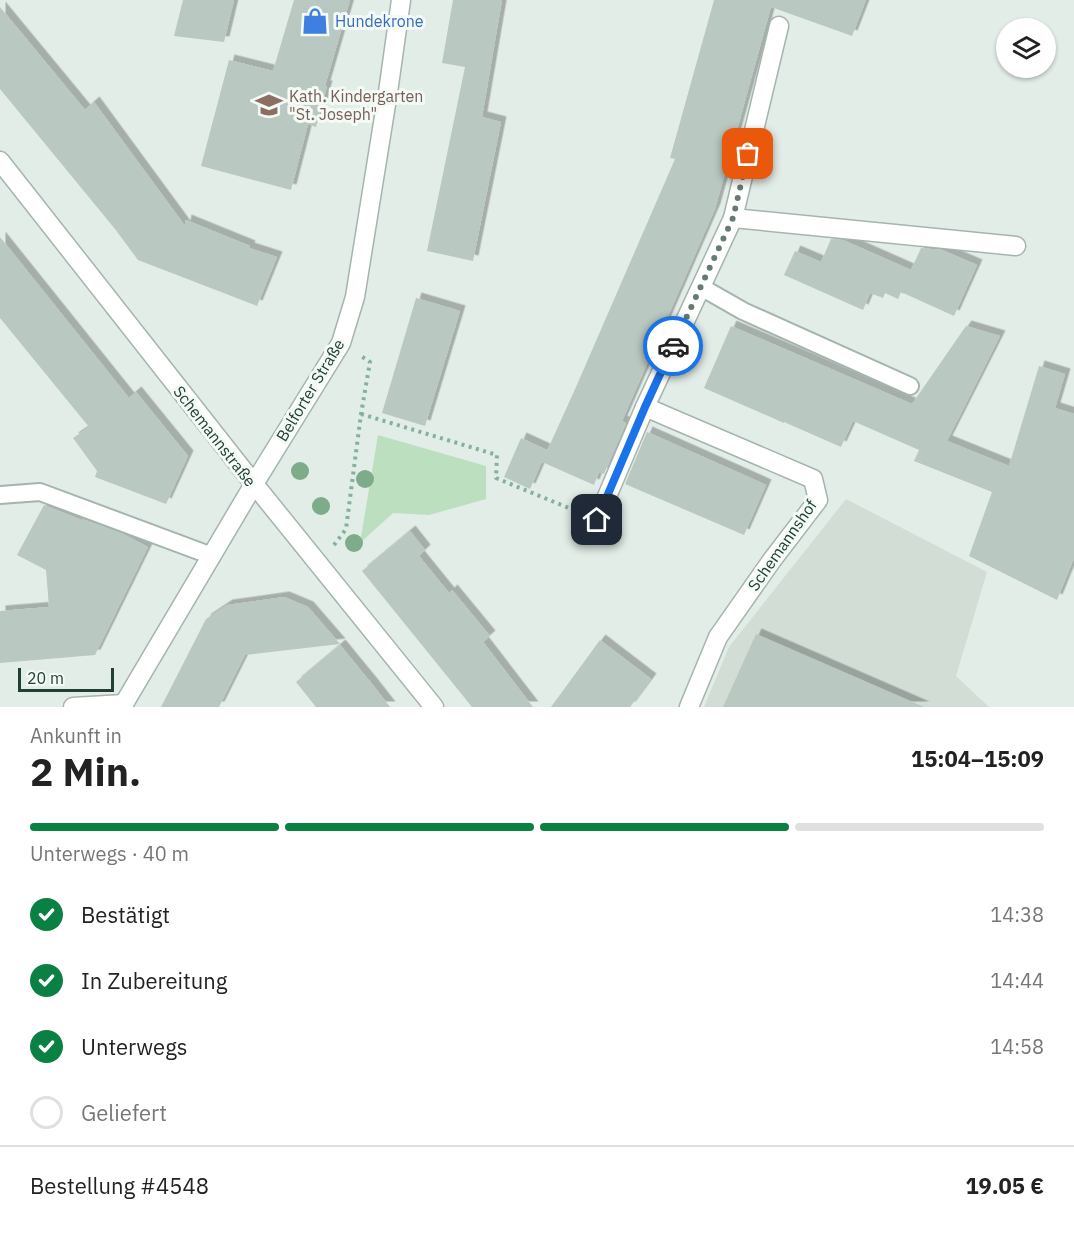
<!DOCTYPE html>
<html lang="de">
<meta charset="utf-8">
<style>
:root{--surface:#fff;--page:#f2f2f2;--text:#222;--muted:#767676;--line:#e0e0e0;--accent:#0b8043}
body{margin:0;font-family:"IBM Plex Sans",sans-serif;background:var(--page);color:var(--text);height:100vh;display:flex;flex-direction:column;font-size:22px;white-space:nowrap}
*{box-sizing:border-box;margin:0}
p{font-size:20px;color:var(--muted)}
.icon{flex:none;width:33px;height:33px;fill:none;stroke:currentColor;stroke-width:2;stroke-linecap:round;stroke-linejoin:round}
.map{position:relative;height:707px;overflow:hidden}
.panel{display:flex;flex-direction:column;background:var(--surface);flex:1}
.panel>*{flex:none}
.controls{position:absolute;left:996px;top:18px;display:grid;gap:12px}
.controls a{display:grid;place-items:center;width:60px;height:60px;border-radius:50%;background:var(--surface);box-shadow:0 2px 4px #0004;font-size:30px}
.scale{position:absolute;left:18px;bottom:15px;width:96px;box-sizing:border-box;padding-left:6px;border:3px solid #223f33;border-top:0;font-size:16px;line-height:21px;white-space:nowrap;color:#223f33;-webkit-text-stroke:4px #f4faf6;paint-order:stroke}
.pin{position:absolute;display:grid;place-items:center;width:51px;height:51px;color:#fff;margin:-26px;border-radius:12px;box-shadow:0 3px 9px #0006}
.courier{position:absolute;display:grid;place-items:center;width:60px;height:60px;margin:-30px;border:4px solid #1a73e8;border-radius:50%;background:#fff;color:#222;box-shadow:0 2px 8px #0007}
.summary em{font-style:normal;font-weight:700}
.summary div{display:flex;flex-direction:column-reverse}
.summary{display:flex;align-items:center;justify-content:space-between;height:102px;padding:0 30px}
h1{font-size:39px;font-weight:700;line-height:45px}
.bar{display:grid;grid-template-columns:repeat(4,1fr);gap:9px 6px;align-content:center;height:72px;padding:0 30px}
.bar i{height:8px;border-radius:4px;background:var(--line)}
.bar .selected{background:var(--accent)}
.bar p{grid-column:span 4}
.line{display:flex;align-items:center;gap:15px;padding:0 30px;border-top:2px solid var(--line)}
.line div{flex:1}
ol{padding:0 30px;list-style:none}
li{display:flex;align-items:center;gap:18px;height:66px}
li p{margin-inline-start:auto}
li .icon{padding:6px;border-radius:50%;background:var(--accent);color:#fff;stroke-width:4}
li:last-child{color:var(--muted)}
li i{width:33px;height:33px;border:3px solid var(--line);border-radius:50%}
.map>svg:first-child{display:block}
.built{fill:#d2ddd6}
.green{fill:#bcdfc0}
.building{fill:#b9c8c0;filter:url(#shadow)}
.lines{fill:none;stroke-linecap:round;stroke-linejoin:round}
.lane-casing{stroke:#a5b5ad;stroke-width:20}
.street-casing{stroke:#a5b5ad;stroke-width:21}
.path{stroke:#83b19c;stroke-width:4;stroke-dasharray:3 4.5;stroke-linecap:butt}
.lane{stroke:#fff;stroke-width:16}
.street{stroke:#fff;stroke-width:18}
.tree{fill:#7eac8a}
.done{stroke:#667c72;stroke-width:6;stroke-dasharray:0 10.8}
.route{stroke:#1a73e8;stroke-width:8}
.labels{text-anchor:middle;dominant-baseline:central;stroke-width:6;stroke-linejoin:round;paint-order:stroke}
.shop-label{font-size:16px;fill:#366cbe;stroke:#f4faf6;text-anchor:start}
.education-label{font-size:16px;fill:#785e54;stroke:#f4faf6;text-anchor:start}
.street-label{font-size:16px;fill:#223f33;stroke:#f4faf6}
</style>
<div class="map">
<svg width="1074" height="707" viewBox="0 0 1074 707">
<defs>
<filter id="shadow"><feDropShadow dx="5.5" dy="-5.5" stdDeviation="0" flood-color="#0004"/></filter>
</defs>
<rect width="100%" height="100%" fill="#e3ede7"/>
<polygon class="built" points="846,499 987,572 956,676 989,707 704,707 729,647"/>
<polygon class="green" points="378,435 486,466 486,499 429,515 393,513 360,543"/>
<g class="building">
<polygon points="183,0 234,0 224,42 174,36"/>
<polygon points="294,0 350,0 325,86 327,86 316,127 308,124 291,190 201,166 229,60 273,71"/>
<polygon points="453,0 502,0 482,117 501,122 473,261 427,251 465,67 442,63"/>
<polygon points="714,0 866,0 852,36 771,7 715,209 622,421 626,423 604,474 599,472 594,485 542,462 576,387 675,159 670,158"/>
<polygon points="0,7 85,110 94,102 185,226 186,220 250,246 249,248 277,257 257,306 138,260 115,229 0,89"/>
<polygon points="0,237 129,398 136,392 188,456 166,504 95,477 97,471 73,438 89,427 0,318"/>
<polygon points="831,239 843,240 911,270 921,248 942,250 977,265 954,316 901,292 898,299 885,293 883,298 870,293 863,310 784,275 795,251 821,262"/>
<polygon points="416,298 460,311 425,426 382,413"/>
<polygon points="731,326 912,404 966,326 1000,336 947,441 1009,466 1039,366 1065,374 1055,408 1074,414 1074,558 1057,600 969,556 992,492 914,461 919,450 853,421 841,447 784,422 784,423 704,388"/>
<polygon points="647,432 766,485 744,535 625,484"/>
<polygon points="521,438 547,450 530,489 504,477"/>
<polygon points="44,505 82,520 82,519 121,533 148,547 95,655 0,663 0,611 49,607 46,570 17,555"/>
<polygon points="410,531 425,550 419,556 449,593 452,590 490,636 483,642 533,707 472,707 362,571"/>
<polygon points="284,597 308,607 340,644 245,655 219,707 161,707 206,619 227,605"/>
<polygon points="756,634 924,707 723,707"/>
<polygon points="600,640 651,679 630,707 551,707"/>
<polygon points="340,645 372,684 390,707 316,707 296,682"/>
</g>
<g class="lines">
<defs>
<g id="lane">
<polyline points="701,287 743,311 910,386"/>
<polyline points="0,495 40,492 212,556"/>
</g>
<g id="street">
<polyline points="0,161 254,484 434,707"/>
<polyline points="733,218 779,26"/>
<polyline points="645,407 733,218 1016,246"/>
<polyline points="597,520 645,407 813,479 818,500 772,560 718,637 689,707"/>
<polyline points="73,707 124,704"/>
<polyline points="122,707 254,484 341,343 355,297 388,92 401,0"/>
</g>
</defs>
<use href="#lane" class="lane-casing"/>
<use href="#street" class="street-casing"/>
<g class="path">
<polyline points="361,414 497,455 496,478 576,511"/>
<polyline points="334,545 346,529 361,414 370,362 361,356"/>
</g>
<use href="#lane" class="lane"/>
<use href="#street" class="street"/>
</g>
<g class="tree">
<circle cx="300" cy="471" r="9"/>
<circle cx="365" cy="479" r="9"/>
<circle cx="321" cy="506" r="9"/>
<circle cx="354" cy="543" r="9"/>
</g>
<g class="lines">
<polyline class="done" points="673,346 733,218 748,154"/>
<polyline class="route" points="597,520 645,407 673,346"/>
</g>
<defs>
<symbol id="shop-bare" viewBox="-9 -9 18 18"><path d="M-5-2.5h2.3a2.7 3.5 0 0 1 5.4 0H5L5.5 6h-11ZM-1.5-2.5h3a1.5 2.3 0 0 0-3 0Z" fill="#3f7fe0" stroke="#f4faf6" stroke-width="2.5" paint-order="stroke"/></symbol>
<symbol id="school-bare" viewBox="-9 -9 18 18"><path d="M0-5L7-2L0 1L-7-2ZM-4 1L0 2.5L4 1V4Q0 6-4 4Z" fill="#8d6e63" stroke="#f4faf6" stroke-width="2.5" paint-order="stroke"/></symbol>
</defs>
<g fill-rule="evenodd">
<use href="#shop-bare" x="296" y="2" width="38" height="38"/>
<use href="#school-bare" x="250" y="86" width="38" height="38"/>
</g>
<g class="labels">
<g class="shop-label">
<text x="335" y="21">Hundekrone</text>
</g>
<g class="education-label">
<text x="289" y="96">Kath. Kindergarten<tspan x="289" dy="18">"St. Joseph"</tspan></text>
</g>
<g class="street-label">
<text transform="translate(310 390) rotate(-59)">Belforter Straße</text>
<text transform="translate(215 436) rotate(52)">Schemannstraße</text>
<text transform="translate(782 545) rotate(-55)">Schemannshof</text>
</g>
</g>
</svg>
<div class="controls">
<a><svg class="icon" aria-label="layers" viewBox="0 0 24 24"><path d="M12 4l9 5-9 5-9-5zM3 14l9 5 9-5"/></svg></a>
</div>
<div class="scale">20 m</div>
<div class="pin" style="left:748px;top:154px;background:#ea580c"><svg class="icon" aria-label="bag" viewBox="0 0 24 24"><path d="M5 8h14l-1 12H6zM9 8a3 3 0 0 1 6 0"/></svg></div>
<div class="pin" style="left:597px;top:520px;background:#1f2937"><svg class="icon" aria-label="home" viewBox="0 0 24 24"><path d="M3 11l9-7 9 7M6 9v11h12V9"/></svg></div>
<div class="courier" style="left:673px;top:346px"><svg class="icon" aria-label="car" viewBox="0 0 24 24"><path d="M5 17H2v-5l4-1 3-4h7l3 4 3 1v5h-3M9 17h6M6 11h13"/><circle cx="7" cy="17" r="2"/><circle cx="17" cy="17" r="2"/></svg></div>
</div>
<section class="panel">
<div class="summary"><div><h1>2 Min.</h1><p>Ankunft in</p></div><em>15:04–15:09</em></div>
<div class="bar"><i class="selected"></i><i class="selected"></i><i class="selected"></i><i></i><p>Unterwegs · 40 m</p></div>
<ol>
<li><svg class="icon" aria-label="check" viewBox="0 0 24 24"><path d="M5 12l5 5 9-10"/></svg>Bestätigt<p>14:38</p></li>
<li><svg class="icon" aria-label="check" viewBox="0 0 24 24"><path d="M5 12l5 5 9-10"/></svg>In Zubereitung<p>14:44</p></li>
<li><svg class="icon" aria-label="check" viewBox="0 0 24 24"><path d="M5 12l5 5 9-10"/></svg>Unterwegs<p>14:58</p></li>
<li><i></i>Geliefert</li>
</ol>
<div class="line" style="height:78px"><div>Bestellung #4548</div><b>19.05 €</b></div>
</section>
